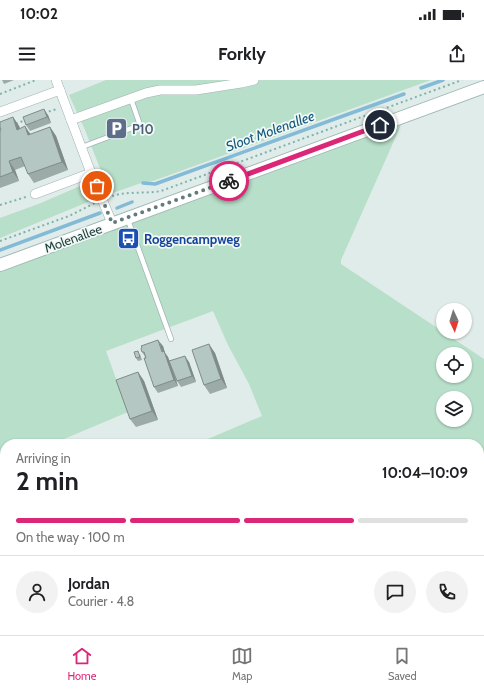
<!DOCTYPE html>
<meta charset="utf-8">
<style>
:root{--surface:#fff;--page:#f2f2f2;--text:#202124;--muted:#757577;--line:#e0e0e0;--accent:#db2777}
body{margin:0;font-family:Cabin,sans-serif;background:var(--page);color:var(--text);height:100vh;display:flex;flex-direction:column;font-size:15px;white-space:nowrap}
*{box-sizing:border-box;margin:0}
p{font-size:13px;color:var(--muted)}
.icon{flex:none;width:22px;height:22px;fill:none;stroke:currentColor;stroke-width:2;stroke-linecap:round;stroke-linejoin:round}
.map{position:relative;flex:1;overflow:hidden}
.details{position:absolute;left:0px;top:359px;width:484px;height:196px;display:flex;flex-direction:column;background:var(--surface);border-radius:16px 16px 0 0;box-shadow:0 1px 3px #0004}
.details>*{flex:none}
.needle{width:26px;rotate:176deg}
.fabs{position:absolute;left:436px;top:223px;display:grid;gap:8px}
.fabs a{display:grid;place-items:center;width:36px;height:36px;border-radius:50%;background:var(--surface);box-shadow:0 1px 3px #0004;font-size:20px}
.pin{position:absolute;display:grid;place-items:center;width:34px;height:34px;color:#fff;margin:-17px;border:2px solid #fff;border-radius:50%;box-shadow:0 1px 4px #0007}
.courier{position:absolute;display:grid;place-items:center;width:40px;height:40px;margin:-20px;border:3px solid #db2777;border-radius:50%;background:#fff;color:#222;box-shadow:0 1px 5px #0007}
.overview em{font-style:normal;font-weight:700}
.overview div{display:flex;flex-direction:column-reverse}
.overview{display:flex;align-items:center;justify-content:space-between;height:68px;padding:0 16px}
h1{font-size:26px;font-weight:700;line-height:30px}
.bar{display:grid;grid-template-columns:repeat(4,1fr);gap:6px 4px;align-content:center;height:48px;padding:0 16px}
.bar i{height:5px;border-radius:3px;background:var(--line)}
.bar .current{background:var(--accent)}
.bar p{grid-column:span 4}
.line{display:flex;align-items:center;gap:10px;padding:0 16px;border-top:1px solid var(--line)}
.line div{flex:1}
.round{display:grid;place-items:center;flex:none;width:42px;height:42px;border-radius:21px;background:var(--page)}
.status{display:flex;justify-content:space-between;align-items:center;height:28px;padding:0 20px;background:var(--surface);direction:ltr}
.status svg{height:11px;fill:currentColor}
header{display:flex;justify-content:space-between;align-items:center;height:52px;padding:0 16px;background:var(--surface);font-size:18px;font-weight:700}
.tab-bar{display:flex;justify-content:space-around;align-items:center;height:56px;border-top:1px solid var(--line);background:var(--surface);font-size:11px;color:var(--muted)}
.tab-bar a{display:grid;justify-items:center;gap:2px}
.tab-bar .current{color:var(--accent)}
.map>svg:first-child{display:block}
.green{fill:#b7dfc9;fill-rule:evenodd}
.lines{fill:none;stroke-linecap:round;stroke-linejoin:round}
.stream{stroke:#83bad6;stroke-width:3.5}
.service-casing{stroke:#a2b4b2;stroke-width:6}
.minor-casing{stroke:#a2b4b2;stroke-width:10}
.secondary-casing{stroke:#9eb9b4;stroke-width:14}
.path{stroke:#7eb3ac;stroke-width:2;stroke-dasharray:2 3;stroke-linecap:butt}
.service{stroke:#fff;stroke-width:4.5}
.minor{stroke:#fff;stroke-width:9}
.secondary{stroke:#fff;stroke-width:12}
.wall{fill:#9caba8}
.shaded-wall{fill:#7f8b88}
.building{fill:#b5c7c3;stroke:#7f8b88}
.done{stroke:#637b79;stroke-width:4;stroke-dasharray:0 7.2}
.route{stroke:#db2777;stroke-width:5}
.labels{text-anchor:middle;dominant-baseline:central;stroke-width:3.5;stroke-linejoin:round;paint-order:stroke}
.service-label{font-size:13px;font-weight:bold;fill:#4e5e75;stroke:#f1f9f6;text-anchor:start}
.street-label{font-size:13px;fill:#1f3e3c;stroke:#f1f9f6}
.transit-label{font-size:13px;font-weight:bold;fill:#164399;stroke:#f1f9f6;text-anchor:start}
.water-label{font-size:14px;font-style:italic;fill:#15597f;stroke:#f1f9f6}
</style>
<div class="status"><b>10:02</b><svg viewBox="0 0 49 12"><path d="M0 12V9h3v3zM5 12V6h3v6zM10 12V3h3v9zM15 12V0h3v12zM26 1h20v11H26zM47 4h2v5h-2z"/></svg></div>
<header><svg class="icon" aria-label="menu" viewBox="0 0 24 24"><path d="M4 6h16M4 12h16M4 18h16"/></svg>Forkly<svg class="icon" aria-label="share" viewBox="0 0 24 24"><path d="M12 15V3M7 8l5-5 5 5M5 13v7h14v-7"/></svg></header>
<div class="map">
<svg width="484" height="555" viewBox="0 0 484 555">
<rect width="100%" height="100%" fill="#e0ece9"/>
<g class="green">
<polygon points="106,0 431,0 153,101 141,103 110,114 85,50 69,15"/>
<path d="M401 45 341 180V184L484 279V555H0V192ZM213 231 228 265 249 304 262 336 196 364H479V550H5V364H52L128 332 106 271ZM443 274H465V296H443ZM443 318H465V340H443Z"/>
<polygon points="87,103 93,120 0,158 0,138 41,123"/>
</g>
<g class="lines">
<g class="stream">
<polyline points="421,8 443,0"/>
<polyline points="143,103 155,104 404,14"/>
<polyline points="117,128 132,122"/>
<polyline points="0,170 100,133"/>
<polyline points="479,545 484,540"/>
<polyline points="470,555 475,550"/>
</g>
<defs>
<g id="service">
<polyline points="82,67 140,45 131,19"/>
<polyline points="128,140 171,259"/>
</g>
<g id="minor">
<polyline points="56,0 91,93 112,143"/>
<polyline points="0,32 60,10"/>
<polyline points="71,40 146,13 160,10 196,10 241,3 254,0"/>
<polyline points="35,114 91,93"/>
</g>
<polyline id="secondary" points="0,185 484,7"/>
</defs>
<use href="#service" class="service-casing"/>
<use href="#minor" class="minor-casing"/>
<use href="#secondary" class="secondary-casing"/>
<g class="path">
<polyline points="0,14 36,0"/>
<polyline points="44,33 57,29"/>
<polyline points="16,44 25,40"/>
<path d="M112 116C128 111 144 114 161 111L462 0"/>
<polyline points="0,125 26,117"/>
<polyline points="0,161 69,136 95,123"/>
</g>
<use href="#service" class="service"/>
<use href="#minor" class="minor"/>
<use href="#secondary" class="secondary"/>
</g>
<g class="wall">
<polygon points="2,0 14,0 4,4"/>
<polygon points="48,35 51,43 30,51 26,45"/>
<polygon points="13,37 19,46 20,48 31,54 50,47 56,56 68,90 34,103 28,94 25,86 15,90 19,101 0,108 0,51 1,50"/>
<polygon points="163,266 165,273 168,277 178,306 158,313 154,307 146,278 142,272"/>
<polygon points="215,273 227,308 210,314 204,305"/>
<polygon points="140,274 142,280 138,281 136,278"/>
<polygon points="189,282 196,302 181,307 177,301"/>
<polygon points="138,292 144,301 158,340 136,347 130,339"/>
</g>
<g class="shaded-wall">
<polygon points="44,29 48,35 51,43 47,37"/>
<polygon points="13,37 19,46 23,58 17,50"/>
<polygon points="25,46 31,55 28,55"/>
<polygon points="50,47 56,56 68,90 62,82"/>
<polygon points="9,81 15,90 19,101 13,92"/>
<polygon points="158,260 163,266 165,273 168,277 178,306 174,300"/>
<polygon points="209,264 215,273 227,308 221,299"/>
<polygon points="185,276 189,282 196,302 192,296"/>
<polygon points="138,292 144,301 158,340 152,331"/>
</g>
<g class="building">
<polygon points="44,29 47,37 26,45 23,37"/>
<polygon points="13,37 17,50 25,46 28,55 50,47 62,82 28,94 21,77 9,81 13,92 0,97 0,51 1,50 0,47 0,42"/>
<polygon points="158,260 162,272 164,271 174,300 154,307 144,278 146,278 144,272 142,272 141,269 142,267 141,266"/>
<polygon points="209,264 221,299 204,305 192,270"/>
<polygon points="138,271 140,277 136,278 134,272"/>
<polygon points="185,276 192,296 177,301 169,281"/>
<polygon points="138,292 152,331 130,339 116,300"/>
</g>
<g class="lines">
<polyline class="done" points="97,106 112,143 229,101"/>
<polyline class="route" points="229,101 380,45"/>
</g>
<defs>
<symbol id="parking-square" viewBox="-11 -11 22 22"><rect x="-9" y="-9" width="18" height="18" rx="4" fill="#5c6f8a" stroke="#f1f9f6"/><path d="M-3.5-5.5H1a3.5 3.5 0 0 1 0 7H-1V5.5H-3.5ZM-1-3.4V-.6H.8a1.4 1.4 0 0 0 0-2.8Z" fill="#fff"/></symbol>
<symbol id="bus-square" viewBox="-11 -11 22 22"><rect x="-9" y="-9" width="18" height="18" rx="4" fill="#1a4fb4" stroke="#f1f9f6"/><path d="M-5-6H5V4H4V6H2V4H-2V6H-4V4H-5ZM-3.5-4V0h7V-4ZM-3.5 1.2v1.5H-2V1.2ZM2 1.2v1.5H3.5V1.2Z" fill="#fff"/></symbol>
</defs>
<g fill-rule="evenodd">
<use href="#parking-square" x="104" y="36" width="25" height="25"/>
<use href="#bus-square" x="116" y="146" width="25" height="25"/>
</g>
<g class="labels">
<g class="service-label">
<text x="132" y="49">P10</text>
</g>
<g class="street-label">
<text transform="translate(73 158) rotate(-20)">Molenallee</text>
</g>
<g class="transit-label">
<text x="144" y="159">Roggencampweg</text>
</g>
<g class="water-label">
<text transform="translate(270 51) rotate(-20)">Sloot Molenallee</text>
</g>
</g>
</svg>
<div class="fabs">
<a><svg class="needle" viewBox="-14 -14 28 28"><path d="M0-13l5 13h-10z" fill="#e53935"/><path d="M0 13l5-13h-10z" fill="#757577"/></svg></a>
<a><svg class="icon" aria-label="locate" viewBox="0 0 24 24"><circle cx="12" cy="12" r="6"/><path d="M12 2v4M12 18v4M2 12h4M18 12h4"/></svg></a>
<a><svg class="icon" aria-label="layers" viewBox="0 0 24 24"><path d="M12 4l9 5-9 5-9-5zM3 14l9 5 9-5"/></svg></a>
</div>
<div class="pin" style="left:97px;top:106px;background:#ea580c"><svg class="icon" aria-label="bag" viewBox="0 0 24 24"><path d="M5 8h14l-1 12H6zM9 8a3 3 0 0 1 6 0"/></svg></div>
<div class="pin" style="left:380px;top:45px;background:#1f2937"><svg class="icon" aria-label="home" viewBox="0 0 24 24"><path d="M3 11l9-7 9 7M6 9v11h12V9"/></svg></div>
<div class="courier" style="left:229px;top:101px"><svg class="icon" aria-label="bike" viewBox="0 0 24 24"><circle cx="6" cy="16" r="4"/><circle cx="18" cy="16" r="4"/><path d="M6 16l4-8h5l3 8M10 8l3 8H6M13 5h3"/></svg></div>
<section class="details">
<div class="overview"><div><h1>2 min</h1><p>Arriving in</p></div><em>10:04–10:09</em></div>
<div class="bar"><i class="current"></i><i class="current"></i><i class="current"></i><i></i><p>On the way · 100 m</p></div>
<div class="line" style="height:72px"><a class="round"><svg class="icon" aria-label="person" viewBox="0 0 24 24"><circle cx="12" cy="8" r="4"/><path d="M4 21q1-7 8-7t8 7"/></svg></a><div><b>Jordan</b><p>Courier · 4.8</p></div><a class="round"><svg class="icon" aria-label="chat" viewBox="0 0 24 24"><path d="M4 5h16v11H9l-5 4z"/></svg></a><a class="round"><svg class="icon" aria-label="phone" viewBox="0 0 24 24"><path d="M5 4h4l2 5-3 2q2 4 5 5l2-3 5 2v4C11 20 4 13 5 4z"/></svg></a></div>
</section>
</div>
<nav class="tab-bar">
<a class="current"><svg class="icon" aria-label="home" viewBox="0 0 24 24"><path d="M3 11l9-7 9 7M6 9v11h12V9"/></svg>Home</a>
<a><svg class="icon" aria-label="map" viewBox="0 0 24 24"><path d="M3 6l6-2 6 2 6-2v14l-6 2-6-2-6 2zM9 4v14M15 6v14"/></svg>Map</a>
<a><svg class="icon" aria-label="saved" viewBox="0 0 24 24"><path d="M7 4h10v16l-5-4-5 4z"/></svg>Saved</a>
</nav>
